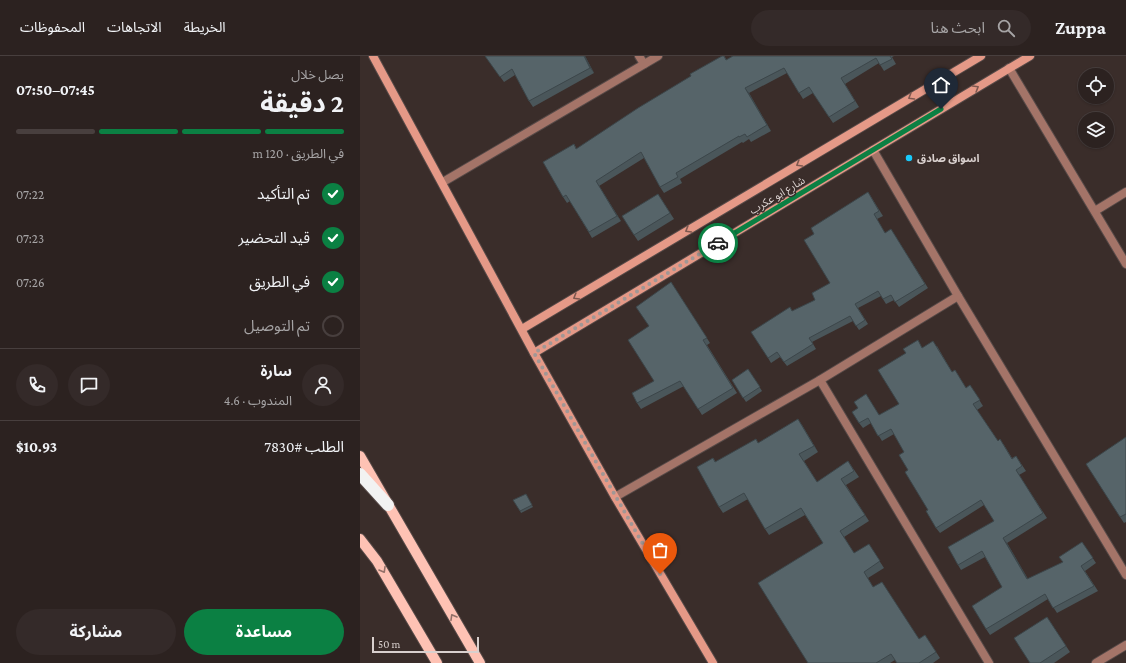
<!DOCTYPE html>
<html lang="ar">
<meta charset="utf-8">
<style>
:root{--surface:#2c2220;--page:#342a29;--text:#f1f3f6;--muted:#a6a4a5;--line:#483f3e;--accent:#0b8043}
body{margin:0;font-family:"Crimson Pro","Noto Sans Arabic",serif;background:var(--page);color:var(--text);direction:rtl;height:100vh;display:flex;flex-direction:column;font-size:15px;white-space:nowrap}
*{box-sizing:border-box;margin:0}
p{font-size:13px;color:var(--muted)}
.icon{flex:none;width:22px;height:22px;fill:none;stroke:currentColor;stroke-width:2;stroke-linecap:round;stroke-linejoin:round}
.map{position:relative;flex:1;overflow:hidden;direction:ltr}
.panel{display:flex;flex-direction:column;background:var(--surface);width:360px}
.panel>*{flex:none}
.fabs{position:absolute;left:718px;top:12px;display:grid;gap:8px}
.fabs a{display:grid;place-items:center;width:36px;height:36px;border-radius:50%;background:var(--surface);box-shadow:0 1px 3px #0004,0 0 0 1px var(--line);font-size:20px}
.scale{position:absolute;left:12px;bottom:10px;width:107px;box-sizing:border-box;padding-left:4px;border:2px solid #d9d0ce;border-top:0;font-size:11px;line-height:14px;white-space:nowrap;color:#d9d0ce;-webkit-text-stroke:3px #3a2d2a;paint-order:stroke}
.pin{position:absolute;display:grid;place-items:center;width:34px;height:34px;color:#fff;margin:-41px -17px;border-radius:50% 50% 50% 0;rotate:-45deg;box-shadow:0 0 4px #0007}
.pin .icon{rotate:45deg}
.courier{position:absolute;display:grid;place-items:center;width:40px;height:40px;margin:-20px;border:3px solid #0b8043;border-radius:50%;background:#fff;color:#222;box-shadow:0 1px 5px #0007}
.overview em{font-style:normal;font-weight:700}
.overview div{display:flex;flex-direction:column-reverse}
.overview{display:flex;align-items:center;justify-content:space-between;height:68px;padding:0 16px}
h1{font-size:26px;font-weight:700;line-height:30px}
.bar{display:grid;grid-template-columns:repeat(4,1fr);gap:6px 4px;align-content:center;height:48px;padding:0 16px}
.bar i{height:5px;border-radius:3px;background:var(--line)}
.bar .active{background:var(--accent)}
.bar p{grid-column:span 4}
.line{display:flex;align-items:center;gap:10px;padding:0 16px;border-top:1px solid var(--line)}
.line div{flex:1}
.round{display:grid;place-items:center;flex:none;width:42px;height:42px;border-radius:21px;background:var(--page)}
ol{padding:0 16px;list-style:none}
li{display:flex;align-items:center;gap:12px;height:44px}
li p{margin-inline-start:auto}
li .icon{padding:4px;border-radius:50%;background:var(--accent);color:#fff;stroke-width:4}
li:last-child{color:var(--muted)}
li i{width:22px;height:22px;border:2px solid var(--line);border-radius:50%}
.primary-button{display:flex;gap:8px;margin-top:auto;padding:8px 16px}
.primary-button a{flex:1;height:46px;border-radius:24px;background:var(--accent);color:#fff;font-size:16px;font-weight:700;line-height:46px;text-align:center}
.primary-button a+a{background:var(--page);color:var(--text)}
header{display:flex;align-items:center;gap:24px;box-sizing:border-box;height:56px;padding:0 20px;background:var(--surface);border-bottom:1px solid var(--line)}
header strong{font-size:19px}
nav{display:flex;gap:22px;margin-inline-start:auto;font-size:14px}
.search{width:280px;height:36px;background:var(--page);display:flex;align-items:center;gap:10px;box-sizing:border-box;padding:0 14px;border-radius:22px;color:var(--muted);font-size:15px}
main{display:flex;flex:1;min-height:0}
.map>svg:first-child{display:block}
.lines{fill:none;stroke-linecap:round;stroke-linejoin:round}
.street-casing{stroke:#574a48;stroke-width:10}
.secondary-casing{stroke:#574a48;stroke-width:10}
.primary-casing{stroke:#574a48;stroke-width:12}
.highway-casing{stroke:#574a48;stroke-width:14}
.street{stroke:#a47468;stroke-width:8}
.secondary{stroke:#e59987;stroke-width:8}
.primary{stroke:#fec2b4;stroke-width:10}
.highway{stroke:#f2f2f2;stroke-width:12}
.wall{fill:#4a565a}
.shaded-wall{fill:#3c464a}
.building{fill:#566469;stroke:#3c464a}
.oneway{stroke:#7e584f}
.oneway2{stroke:#927068}
.done{stroke:#a19795;stroke-width:4;stroke-dasharray:0 7.2}
.route{stroke:#0b8043;stroke-width:5}
.poi-dot{fill:#18cafb;stroke:#3a2d2a;stroke-width:1.5}
.labels{text-anchor:middle;dominant-baseline:central;stroke-width:3;stroke-linejoin:round;paint-order:stroke}
.poi-label{font-size:11px;font-weight:bold;fill:#d9d0ce;stroke:#3a2d2a;text-anchor:start}
.street-label{font-size:11px;fill:#d9d0ce;stroke:#3a2d2a}
</style>
<header>
<strong>Zuppa</strong>
<div class="search"><svg class="icon" aria-label="search" viewBox="0 0 24 24"><circle cx="10" cy="10" r="6"/><path d="M15 15l6 6"/></svg>ابحث هنا</div>
<nav><a>الخريطة</a><a>الاتجاهات</a><a>المحفوظات</a></nav>
</header>
<main>
<div class="map">
<svg width="766" height="607" viewBox="0 0 766 607">
<rect width="100%" height="100%" fill="#3a2d2a"/>
<g class="lines">
<defs>
<g id="street">
<polyline points="279,0 284,8"/>
<polyline points="649,12 766,208"/>
<polyline points="513,94 598,240 766,519"/>
<polyline points="83,126 298,0"/>
<polyline points="735,155 766,136"/>
<polyline points="460,324 629,607"/>
<polyline points="255,441 460,324 598,240"/>
<polyline points="736,607 766,589"/>
</g>
<g id="secondary">
<polyline points="13,0 174,297 255,441 353,607"/>
<polyline points="162,273 621,0"/>
<polyline points="174,297 670,0"/>
</g>
<g id="primary">
<polyline points="0,400 120,607"/>
<polyline points="0,483 17,505 77,607"/>
</g>
<polyline id="highway" points="0,418 28,449"/>
</defs>
<use href="#street" class="street-casing"/>
<use href="#secondary" class="secondary-casing"/>
<use href="#primary" class="primary-casing"/>
<use href="#highway" class="highway-casing"/>
<use href="#street" class="street"/>
<use href="#secondary" class="secondary"/>
<use href="#primary" class="primary"/>
<use href="#highway" class="highway"/>
</g>
<g class="wall">
<polygon points="125,0 225,0 234,17 173,51 169,45 155,19 144,26"/>
<polygon points="364,0 367,4 373,0 534,0 532,1 536,8 524,15 519,7 485,28 499,51 473,67 453,37 443,43 427,17 389,37 411,75 391,86 389,83 383,87 382,86 320,123 322,127 304,137 300,131 284,102 239,130 261,165 232,182 210,145 207,147 203,141 214,88 217,93"/>
<polygon points="508,136 523,160 517,163 525,177 534,178 568,232 539,251 534,244 526,248 521,240 498,252 508,268 499,274 493,265 452,286 456,293 427,310 420,301 411,307 408,302 432,255 455,244 470,227 454,178"/>
<polygon points="298,138 314,163 278,185 274,179"/>
<polygon points="311,226 350,287 347,289 377,337 342,359 324,330 281,353 277,347 294,325 289,270"/>
<polygon points="577,290 592,316 595,314 606,332 610,329 623,350 617,354 638,385 644,389 652,402 656,400 666,415 659,419 687,462 647,487 668,523 703,506 722,486 736,507 725,515 738,535 697,557 688,543 630,579 626,573 642,531 625,501 601,514 598,509 634,465 624,449 580,477 576,472 568,454 548,414 544,396 534,378 522,385 511,367 503,372 499,367 498,352 506,338 519,359 539,348 546,297 563,291"/>
<polygon points="388,313 402,335 386,346 372,324"/>
<polygon points="442,369 458,396 444,405 457,426 488,405 499,421 486,429 509,465 484,481 494,497 513,495 524,512 508,522 513,531 559,583 565,579 580,602 573,607 537,607 535,604 530,607 448,607 463,487 445,459 409,479 405,473 388,443 363,457 359,451 353,402 356,406 398,387"/>
<polygon points="766,381 766,466 764,467 760,461"/>
<polygon points="167,440 173,451 161,457 160,455"/>
<polygon points="687,561 710,596 694,607 670,607"/>
</g>
<g class="shaded-wall">
<polygon points="224,0 225,0 234,17 230,12"/>
<polygon points="385,32 389,37 411,75 407,69"/>
<polygon points="236,125 239,130 261,165 257,160"/>
<polygon points="438,363 442,369 458,396 454,390"/>
<polygon points="643,482 647,487 671,528 667,523"/>
</g>
<g class="building">
<polygon points="125,0 224,0 230,12 169,45 152,13 140,21"/>
<polygon points="362,0 364,0 366,4 373,0 530,0 532,3 520,9 516,2 481,22 495,45 469,61 449,31 439,37 424,12 385,32 407,69 387,81 385,78 379,81 379,80 316,117 318,121 300,131 281,96 236,125 257,160 229,176 206,139 203,141 183,106 214,88 216,93 278,52 331,20 330,18"/>
<polygon points="508,136 519,155 514,158 525,177 531,173 565,228 535,246 531,239 523,243 518,235 495,248 505,264 496,270 490,260 449,282 453,288 424,306 417,296 408,302 391,276 430,251 432,255 455,244 452,237 470,227 444,184 454,178 451,172"/>
<polygon points="298,138 310,157 274,179 262,160"/>
<polygon points="311,226 347,282 343,284 373,332 338,353 320,325 277,347 272,337 294,325 268,284 289,270 276,251"/>
<polygon points="558,284 562,292 573,285 592,316 595,314 606,332 610,329 620,344 613,348 638,385 640,383 652,403 656,400 662,410 656,414 683,457 643,482 667,523 703,506 699,501 722,486 733,502 721,510 734,530 693,552 685,538 626,573 612,550 642,531 622,495 598,509 588,491 634,465 621,444 576,472 566,455 568,454 545,416 548,414 539,399 544,396 531,373 518,380 508,362 499,367 492,356 498,352 494,346 506,338 519,359 539,348 518,314 546,297 543,293"/>
<polygon points="388,313 400,331 383,342 372,324"/>
<polygon points="438,363 454,390 439,398 457,426 488,405 494,415 481,423 505,459 480,475 494,497 509,488 520,505 504,516 513,531 522,526 559,583 565,579 576,596 559,607 537,607 531,598 516,607 448,607 398,527 463,487 441,452 405,473 384,437 359,451 337,411 353,402 355,406 396,383 398,387"/>
<polygon points="766,381 766,458 760,461 726,408"/>
<polygon points="166,438 172,449 160,455 153,444"/>
<polygon points="687,561 706,590 680,607 670,607 654,582"/>
</g>
<defs><path id="oneway-chevron" d="M-2-3.5L2.5 0L-2 3.5" fill="none" stroke-width="1.6" stroke-linecap="round" stroke-linejoin="round"/></defs>
<g class="oneway">
<use href="#oneway-chevron" transform="translate(616 32) rotate(-31)"/>
<use href="#oneway-chevron" transform="translate(551 41) rotate(149)"/>
<use href="#oneway-chevron" transform="translate(439 108) rotate(149)"/>
<use href="#oneway-chevron" transform="translate(328 174) rotate(149)"/>
<use href="#oneway-chevron" transform="translate(216 241) rotate(149)"/>
</g>
<g class="oneway2">
<use href="#oneway-chevron" transform="translate(23 514) rotate(60)"/>
<use href="#oneway-chevron" transform="translate(93 561) rotate(-120)"/>
</g>
<g class="lines">
<polyline class="done" points="300,518 174,297 358,187"/>
<polyline class="route" points="358,187 581,53"/>
</g>
<circle class="poi-dot" cx="549" cy="102" r="4"/>
<g class="labels">
<g class="poi-label">
<text x="557" y="102">اسواق صادق</text>
</g>
<g class="street-label">
<text transform="translate(417 139) rotate(-31)">شارع ابو عكرب</text>
</g>
</g>
</svg>
<div class="fabs">
<a><svg class="icon" aria-label="locate" viewBox="0 0 24 24"><circle cx="12" cy="12" r="6"/><path d="M12 2v4M12 18v4M2 12h4M18 12h4"/></svg></a>
<a><svg class="icon" aria-label="layers" viewBox="0 0 24 24"><path d="M12 4l9 5-9 5-9-5zM3 14l9 5 9-5"/></svg></a>
</div>
<div class="scale">50 m</div>
<div class="pin" style="left:300px;top:518px;background:#ea580c"><svg class="icon" aria-label="bag" viewBox="0 0 24 24"><path d="M5 8h14l-1 12H6zM9 8a3 3 0 0 1 6 0"/></svg></div>
<div class="pin" style="left:581px;top:53px;background:#1f2937"><svg class="icon" aria-label="home" viewBox="0 0 24 24"><path d="M3 11l9-7 9 7M6 9v11h12V9"/></svg></div>
<div class="courier" style="left:358px;top:187px"><svg class="icon" aria-label="car" viewBox="0 0 24 24"><path d="M5 17H2v-5l4-1 3-4h7l3 4 3 1v5h-3M9 17h6M6 11h13"/><circle cx="7" cy="17" r="2"/><circle cx="17" cy="17" r="2"/></svg></div>
</div>
<section class="panel">
<div class="overview"><div><h1>2 دقيقة</h1><p>يصل خلال</p></div><em>07:45–07:50</em></div>
<div class="bar"><i class="active"></i><i class="active"></i><i class="active"></i><i></i><p>في الطريق · 120 m</p></div>
<ol>
<li><svg class="icon" aria-label="check" viewBox="0 0 24 24"><path d="M5 12l5 5 9-10"/></svg>تم التأكيد<p>07:22</p></li>
<li><svg class="icon" aria-label="check" viewBox="0 0 24 24"><path d="M5 12l5 5 9-10"/></svg>قيد التحضير<p>07:23</p></li>
<li><svg class="icon" aria-label="check" viewBox="0 0 24 24"><path d="M5 12l5 5 9-10"/></svg>في الطريق<p>07:26</p></li>
<li><i></i>تم التوصيل</li>
</ol>
<div class="line" style="height:72px"><a class="round"><svg class="icon" aria-label="person" viewBox="0 0 24 24"><circle cx="12" cy="8" r="4"/><path d="M4 21q1-7 8-7t8 7"/></svg></a><div><b>سارة</b><p>المندوب · 4.6</p></div><a class="round"><svg class="icon" aria-label="chat" viewBox="0 0 24 24"><path d="M4 5h16v11H9l-5 4z"/></svg></a><a class="round"><svg class="icon" aria-label="phone" viewBox="0 0 24 24"><path d="M5 4h4l2 5-3 2q2 4 5 5l2-3 5 2v4C11 20 4 13 5 4z"/></svg></a></div>
<div class="line" style="height:52px"><div>الطلب #7830</div><b>$10.93</b></div>
<div class="primary-button"><a>مساعدة</a><a>مشاركة</a></div>
</section>
</main>
